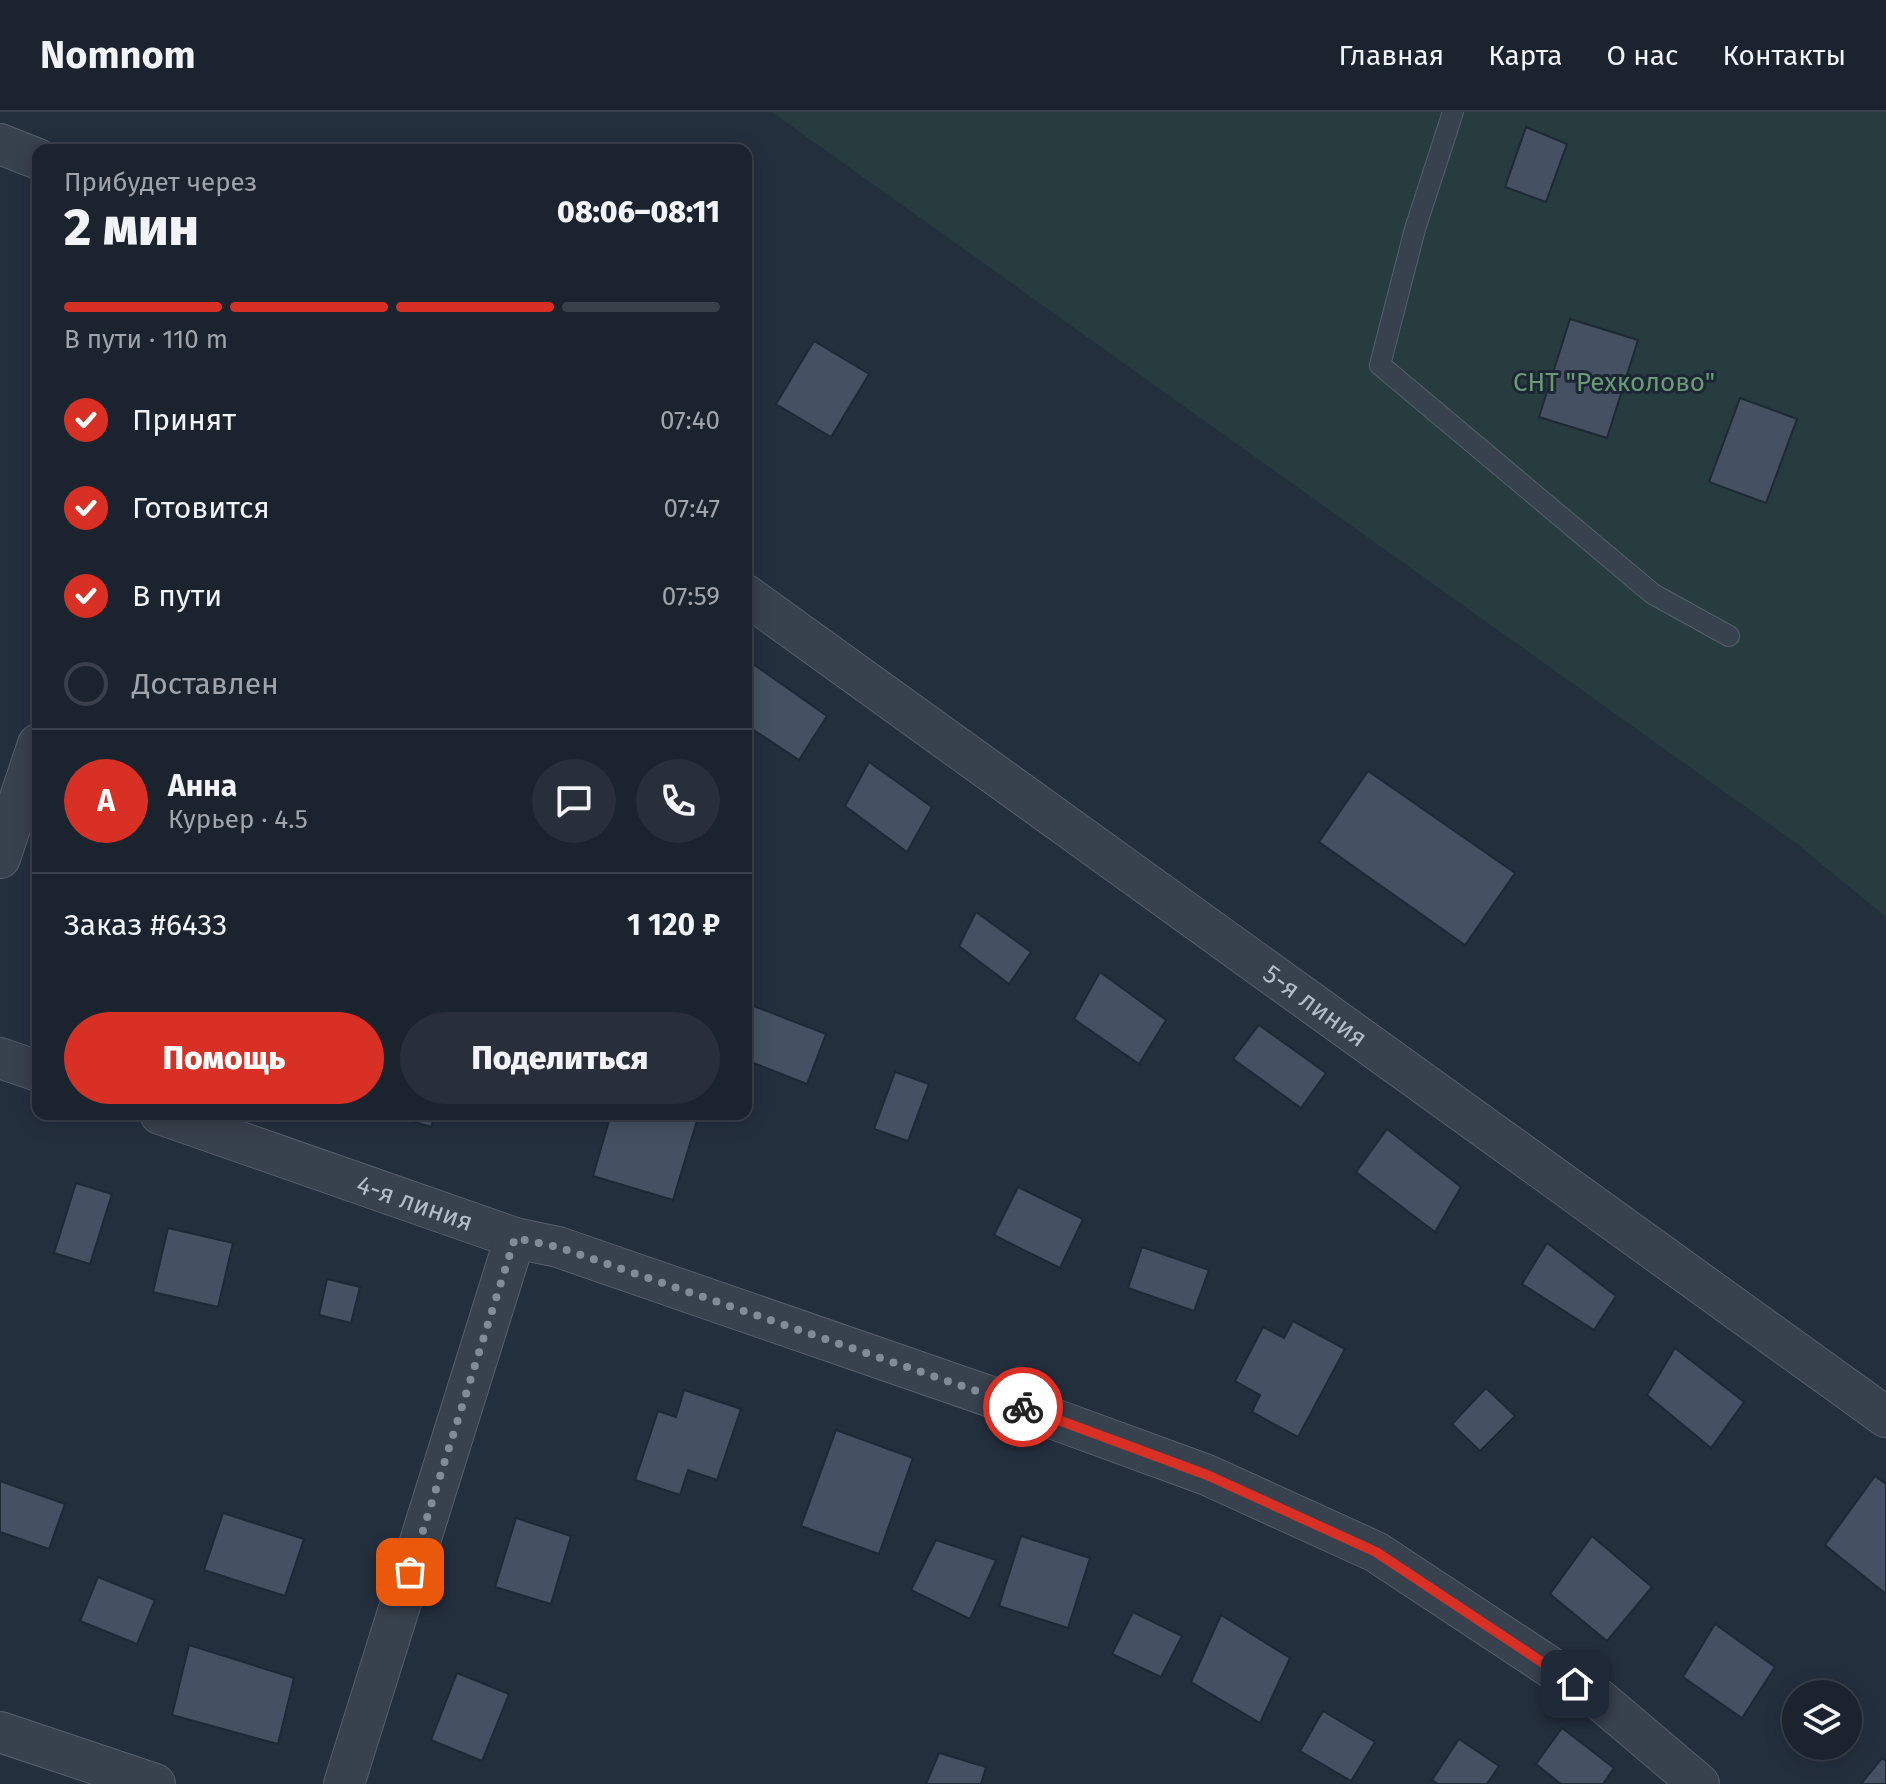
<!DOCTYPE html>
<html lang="ru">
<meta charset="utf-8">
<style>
:root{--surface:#1b232e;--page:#282f3a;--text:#f1f3f6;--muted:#a0a4aa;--line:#39404a;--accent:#d93025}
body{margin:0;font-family:"Fira Sans",sans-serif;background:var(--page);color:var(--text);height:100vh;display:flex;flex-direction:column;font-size:30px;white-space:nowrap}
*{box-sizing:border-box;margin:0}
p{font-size:26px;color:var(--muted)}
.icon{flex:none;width:44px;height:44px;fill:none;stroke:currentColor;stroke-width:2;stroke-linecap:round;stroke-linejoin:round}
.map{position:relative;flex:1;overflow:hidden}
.sheet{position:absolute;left:32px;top:32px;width:720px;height:976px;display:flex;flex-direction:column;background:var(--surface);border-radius:16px;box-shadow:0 4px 20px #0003,0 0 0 2px var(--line)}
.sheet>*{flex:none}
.controls{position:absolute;left:1782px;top:1568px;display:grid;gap:16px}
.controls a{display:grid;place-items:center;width:80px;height:80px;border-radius:50%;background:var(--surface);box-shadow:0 4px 20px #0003,0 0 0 2px var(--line);font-size:40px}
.pin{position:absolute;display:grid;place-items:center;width:68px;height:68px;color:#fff;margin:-34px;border-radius:16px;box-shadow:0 4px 12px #0006}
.courier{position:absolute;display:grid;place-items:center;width:80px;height:80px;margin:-40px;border:6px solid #d93025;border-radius:50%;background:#fff;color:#222;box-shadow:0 2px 10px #0007}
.head em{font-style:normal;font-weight:800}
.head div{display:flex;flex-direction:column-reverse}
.head{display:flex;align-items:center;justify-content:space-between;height:136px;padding:0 32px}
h1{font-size:52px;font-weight:800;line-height:60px}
.bar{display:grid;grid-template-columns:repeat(4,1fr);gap:12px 8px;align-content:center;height:96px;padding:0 32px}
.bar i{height:10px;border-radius:6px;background:var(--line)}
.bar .active{background:var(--accent)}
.bar p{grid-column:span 4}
.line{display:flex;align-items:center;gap:20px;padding:0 32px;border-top:2px solid var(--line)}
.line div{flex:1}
.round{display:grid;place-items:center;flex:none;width:84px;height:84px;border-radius:42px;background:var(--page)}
ol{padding:0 32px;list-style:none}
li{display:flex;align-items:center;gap:24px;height:88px}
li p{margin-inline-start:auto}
li .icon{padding:8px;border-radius:50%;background:var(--accent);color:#fff;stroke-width:4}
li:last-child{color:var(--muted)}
li i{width:44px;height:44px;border:4px solid var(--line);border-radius:50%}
.action{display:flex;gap:16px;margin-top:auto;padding:16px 32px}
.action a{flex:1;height:92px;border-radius:48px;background:var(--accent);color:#fff;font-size:32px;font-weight:800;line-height:92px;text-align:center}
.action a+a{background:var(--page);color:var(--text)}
header{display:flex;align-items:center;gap:48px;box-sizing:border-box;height:112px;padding:0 40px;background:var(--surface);border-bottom:2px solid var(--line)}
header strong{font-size:38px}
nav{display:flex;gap:44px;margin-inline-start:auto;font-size:28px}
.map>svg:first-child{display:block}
.green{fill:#263c3f}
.building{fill:#455162;stroke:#1f2835;stroke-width:2}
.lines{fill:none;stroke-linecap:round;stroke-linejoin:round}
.service-casing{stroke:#565f6c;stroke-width:22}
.minor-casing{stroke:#565f6c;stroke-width:42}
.service{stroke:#38414e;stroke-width:20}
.minor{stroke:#38414e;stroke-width:40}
.done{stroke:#828b98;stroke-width:8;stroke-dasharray:0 14.4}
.route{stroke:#d93025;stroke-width:10}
.labels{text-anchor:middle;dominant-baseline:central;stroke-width:6;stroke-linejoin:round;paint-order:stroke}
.park-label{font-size:26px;fill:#6b9a76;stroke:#1d2633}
.street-label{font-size:26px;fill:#b4bcc9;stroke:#1d2633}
</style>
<header>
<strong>Nomnom</strong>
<nav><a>Главная</a><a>Карта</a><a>О нас</a><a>Контакты</a></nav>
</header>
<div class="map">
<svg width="1886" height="1672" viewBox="0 0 1886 1672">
<rect width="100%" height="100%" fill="#242f3e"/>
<polygon class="green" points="772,0 1886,0 1886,805 1796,731"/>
<g class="building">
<polygon points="1526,15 1567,32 1546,90 1505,75"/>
<polygon points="1570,207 1638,228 1607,326 1539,305"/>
<polygon points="814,229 869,262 831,325 776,292"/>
<polygon points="1740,286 1797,307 1766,391 1709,370"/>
<polygon points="746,547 827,604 799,648 746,613"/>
<polygon points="869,650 932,695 907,740 845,694"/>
<polygon points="1368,659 1515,761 1465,833 1319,730"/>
<polygon points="976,800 1031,840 1009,872 959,834"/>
<polygon points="1100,860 1166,908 1139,952 1074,907"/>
<polygon points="746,891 826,922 807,972 746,948"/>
<polygon points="1259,913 1326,961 1301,996 1233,947"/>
<polygon points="895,960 929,972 908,1029 874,1017"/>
<polygon points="389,1002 435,1002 431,1015"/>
<polygon points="611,1002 699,1002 673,1088 593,1064"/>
<polygon points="1387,1017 1461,1075 1435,1120 1356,1060"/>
<polygon points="76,1071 112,1082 90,1152 54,1141"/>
<polygon points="1018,1075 1083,1107 1060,1156 994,1123"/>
<polygon points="168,1116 233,1131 218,1195 153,1180"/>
<polygon points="1547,1131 1616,1184 1594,1218 1522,1172"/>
<polygon points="1142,1135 1209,1158 1194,1199 1128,1176"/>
<polygon points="327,1167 360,1175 351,1211 319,1203"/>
<polygon points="1293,1209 1345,1237 1298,1325 1252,1300 1260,1283 1235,1269 1263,1215 1284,1226"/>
<polygon points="1675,1236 1744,1290 1711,1336 1647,1283"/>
<polygon points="1486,1276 1515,1304 1480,1339 1452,1312"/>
<polygon points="684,1278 741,1297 717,1368 688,1358 680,1383 635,1368 658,1299 676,1305"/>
<polygon points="836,1318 913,1346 879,1442 801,1414"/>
<polygon points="1875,1364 1886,1372 1886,1482 1825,1433"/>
<polygon points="0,1369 65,1392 49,1437 0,1420"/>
<polygon points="223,1401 304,1427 285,1484 204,1458"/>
<polygon points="516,1406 571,1424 551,1492 495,1475"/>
<polygon points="1021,1424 1090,1446 1068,1516 999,1494"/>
<polygon points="1592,1424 1652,1475 1607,1529 1550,1482"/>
<polygon points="936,1428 996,1448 970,1507 911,1478"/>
<polygon points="98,1465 155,1488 137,1532 80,1509"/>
<polygon points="1133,1500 1182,1524 1161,1565 1112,1542"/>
<polygon points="1221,1503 1290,1546 1260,1611 1191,1570"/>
<polygon points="1715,1512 1775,1555 1742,1606 1683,1565"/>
<polygon points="189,1533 294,1566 278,1632 172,1603"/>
<polygon points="457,1561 509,1582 482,1649 431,1628"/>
<polygon points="1323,1599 1375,1630 1351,1669 1300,1639"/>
<polygon points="1562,1616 1614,1656 1603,1672 1561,1672 1536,1652"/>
<polygon points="1459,1627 1499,1654 1487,1672 1438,1672 1432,1668"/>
<polygon points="939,1641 986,1655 981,1672 926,1672"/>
<polygon points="1882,1646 1886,1649 1886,1672 1861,1672"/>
</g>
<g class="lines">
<defs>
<polyline id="service" points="1453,0 1415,117 1380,253 1653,482 1729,524"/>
<g id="minor">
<polyline points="0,32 38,47"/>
<path id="s1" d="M746 483 1886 1305"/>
<polyline points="0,746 38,632"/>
<polyline points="0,946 38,959"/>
<path id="s2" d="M160 1002 515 1126 558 1135 1032 1299 1207 1363 1376 1440 1600 1588 1699 1672"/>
<polyline points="0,1620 155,1672"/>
<polyline points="344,1672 515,1126"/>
</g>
</defs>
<use href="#service" class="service-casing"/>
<use href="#minor" class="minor-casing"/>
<use href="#service" class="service"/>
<use href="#minor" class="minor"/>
</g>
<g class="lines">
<polyline class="done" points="410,1460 515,1126 558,1135 1023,1295"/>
<polyline class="route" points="1023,1295 1207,1363 1376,1440 1575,1572"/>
</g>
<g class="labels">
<g class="park-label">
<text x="1614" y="270">СНТ "Рехколово"</text>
</g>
<g class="street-label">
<text stroke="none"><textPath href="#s1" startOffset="702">5-я линия</textPath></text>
<text stroke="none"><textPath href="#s2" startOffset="270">4-я линия</textPath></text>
</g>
</g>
</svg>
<div class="controls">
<a><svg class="icon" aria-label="layers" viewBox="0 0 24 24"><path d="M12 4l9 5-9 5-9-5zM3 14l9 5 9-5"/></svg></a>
</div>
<div class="pin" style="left:410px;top:1460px;background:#ea580c"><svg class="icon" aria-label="bag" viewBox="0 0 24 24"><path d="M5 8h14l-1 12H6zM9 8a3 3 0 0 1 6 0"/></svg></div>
<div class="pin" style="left:1575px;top:1572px;background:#1f2937"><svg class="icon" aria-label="home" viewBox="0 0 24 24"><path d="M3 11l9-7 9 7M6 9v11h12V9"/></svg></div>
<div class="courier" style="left:1023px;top:1295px"><svg class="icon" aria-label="bike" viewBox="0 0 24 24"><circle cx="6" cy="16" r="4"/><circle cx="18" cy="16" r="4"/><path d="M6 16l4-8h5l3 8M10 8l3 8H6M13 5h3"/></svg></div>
<section class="sheet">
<div class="head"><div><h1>2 мин</h1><p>Прибудет через</p></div><em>08:06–08:11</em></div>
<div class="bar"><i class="active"></i><i class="active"></i><i class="active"></i><i></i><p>В пути · 110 m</p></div>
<ol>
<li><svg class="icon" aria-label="check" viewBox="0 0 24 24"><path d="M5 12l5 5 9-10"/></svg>Принят<p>07:40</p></li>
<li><svg class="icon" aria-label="check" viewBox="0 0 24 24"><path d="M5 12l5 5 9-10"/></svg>Готовится<p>07:47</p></li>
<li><svg class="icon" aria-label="check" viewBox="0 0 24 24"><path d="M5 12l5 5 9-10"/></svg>В пути<p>07:59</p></li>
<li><i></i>Доставлен</li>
</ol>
<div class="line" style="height:144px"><b class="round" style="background:var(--accent);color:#fff">А</b><div><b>Анна</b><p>Курьер · 4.5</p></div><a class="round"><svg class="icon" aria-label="chat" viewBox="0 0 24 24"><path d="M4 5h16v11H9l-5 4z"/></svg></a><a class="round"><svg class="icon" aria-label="phone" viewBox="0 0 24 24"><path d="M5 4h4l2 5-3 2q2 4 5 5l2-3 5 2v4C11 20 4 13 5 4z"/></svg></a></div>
<div class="line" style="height:104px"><div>Заказ #6433</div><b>1 120 ₽</b></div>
<div class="action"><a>Помощь</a><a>Поделиться</a></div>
</section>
</div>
